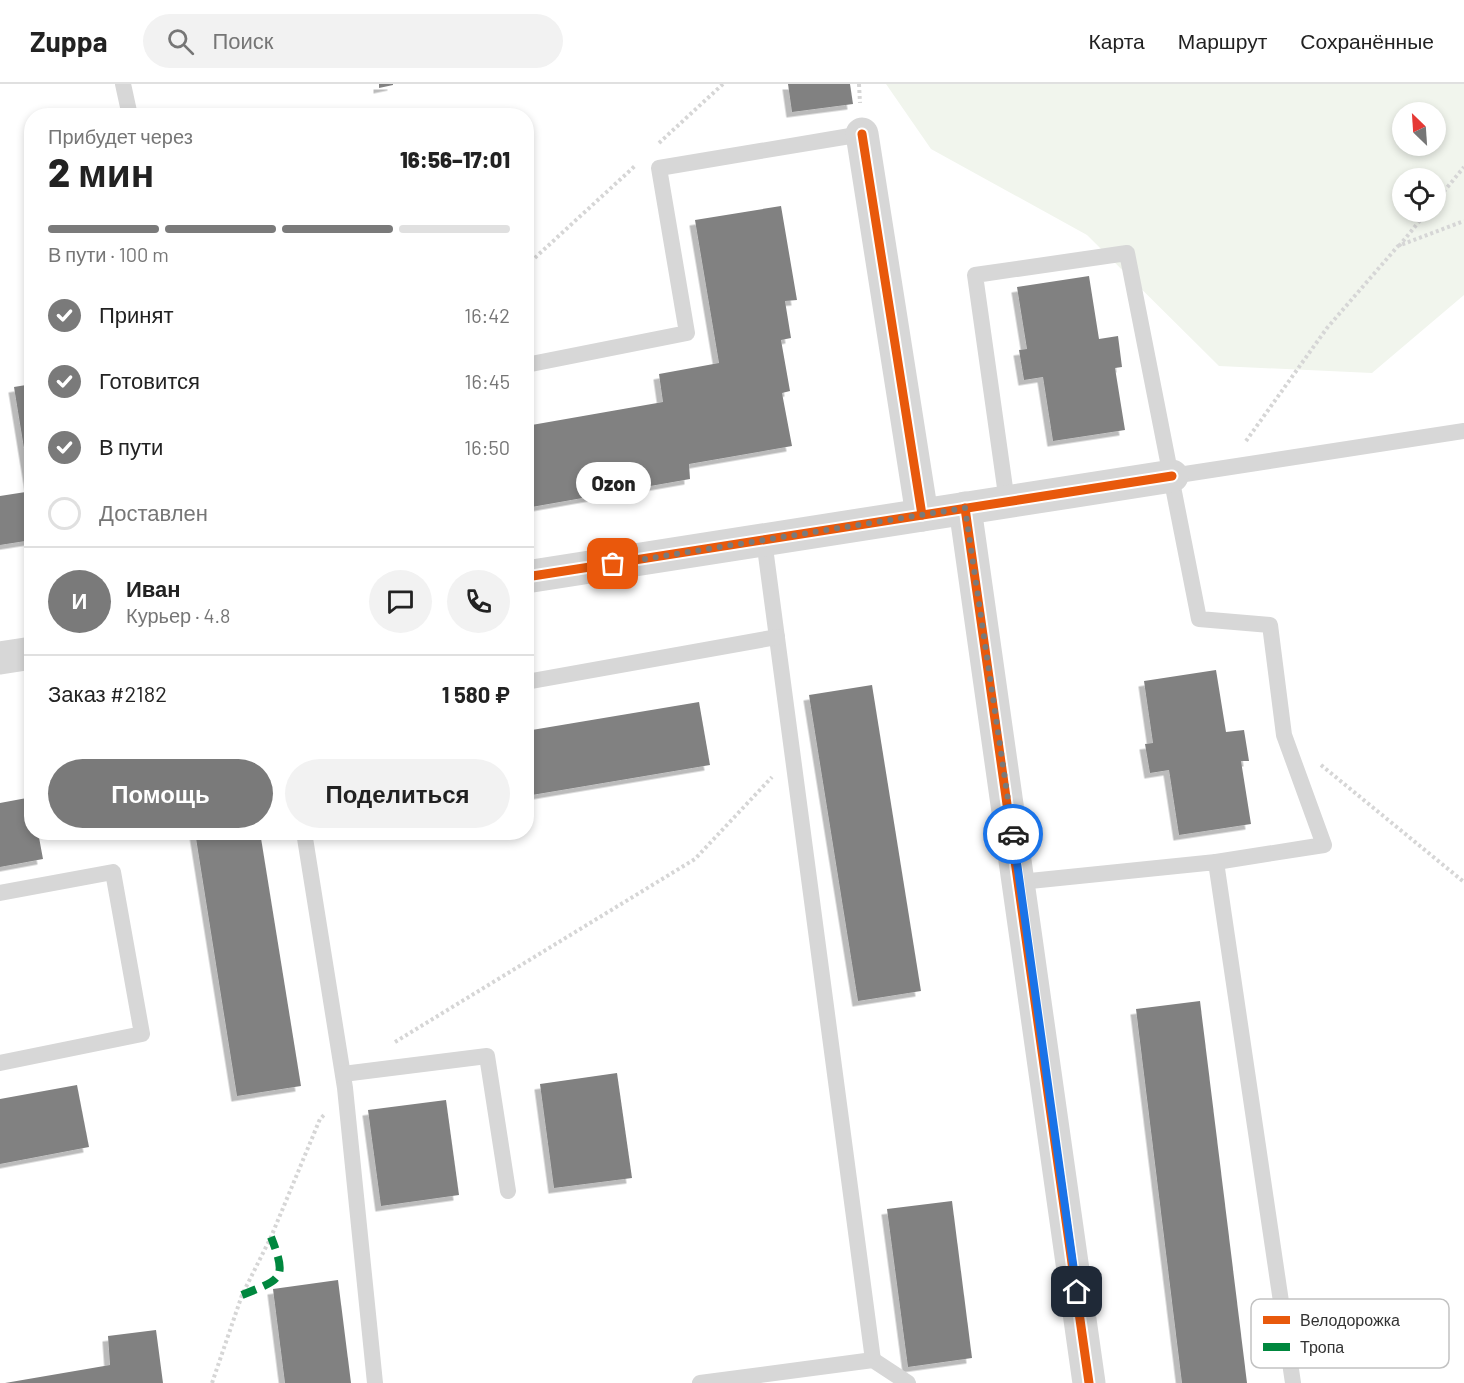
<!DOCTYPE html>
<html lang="ru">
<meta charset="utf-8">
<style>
:root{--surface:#fff;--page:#f2f2f2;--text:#222;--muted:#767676;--line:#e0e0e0;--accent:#7a7a7a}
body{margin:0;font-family:Barlow,sans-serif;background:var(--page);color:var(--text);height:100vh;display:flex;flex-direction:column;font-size:22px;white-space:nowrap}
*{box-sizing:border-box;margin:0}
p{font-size:20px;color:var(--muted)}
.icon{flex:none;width:33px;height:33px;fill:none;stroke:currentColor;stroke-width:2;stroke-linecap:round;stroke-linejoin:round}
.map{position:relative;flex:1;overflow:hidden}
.drawer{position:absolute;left:24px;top:24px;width:510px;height:732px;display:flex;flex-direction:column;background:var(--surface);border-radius:24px;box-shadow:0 3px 9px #0003}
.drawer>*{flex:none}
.needle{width:39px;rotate:335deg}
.tools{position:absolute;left:1392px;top:18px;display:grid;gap:12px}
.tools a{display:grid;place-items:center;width:54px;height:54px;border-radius:50%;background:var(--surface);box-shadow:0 3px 9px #0003;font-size:30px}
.pin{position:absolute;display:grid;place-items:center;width:51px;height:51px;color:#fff;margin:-26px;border-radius:12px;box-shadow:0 3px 9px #0006}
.courier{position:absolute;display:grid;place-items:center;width:60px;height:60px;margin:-30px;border:4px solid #1a73e8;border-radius:50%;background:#fff;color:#222;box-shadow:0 2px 8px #0007}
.bubble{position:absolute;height:42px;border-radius:21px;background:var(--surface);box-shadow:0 3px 9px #0003;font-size:20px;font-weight:800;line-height:42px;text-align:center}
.head em{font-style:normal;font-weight:800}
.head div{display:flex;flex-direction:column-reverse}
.head{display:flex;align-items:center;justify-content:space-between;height:102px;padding:0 24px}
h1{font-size:39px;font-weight:800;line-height:45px}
.bar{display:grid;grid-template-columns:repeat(4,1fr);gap:9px 6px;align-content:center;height:72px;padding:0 24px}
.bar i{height:8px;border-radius:4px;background:var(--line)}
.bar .on{background:var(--accent)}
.bar p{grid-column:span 4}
.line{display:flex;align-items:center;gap:15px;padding:0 24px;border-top:2px solid var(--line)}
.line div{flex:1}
.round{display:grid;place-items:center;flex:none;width:63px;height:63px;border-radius:32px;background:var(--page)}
ol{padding:0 24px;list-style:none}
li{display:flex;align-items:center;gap:18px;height:66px}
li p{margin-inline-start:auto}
li .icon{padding:6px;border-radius:50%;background:var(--accent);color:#fff;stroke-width:4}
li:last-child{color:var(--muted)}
li i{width:33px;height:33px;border:3px solid var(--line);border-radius:50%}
.action{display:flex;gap:12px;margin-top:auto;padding:12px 24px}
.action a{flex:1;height:69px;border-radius:36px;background:var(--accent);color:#fff;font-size:24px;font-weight:800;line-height:69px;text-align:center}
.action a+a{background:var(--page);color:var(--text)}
header{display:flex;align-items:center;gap:36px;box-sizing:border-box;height:84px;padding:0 30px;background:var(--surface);border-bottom:2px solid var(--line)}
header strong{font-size:28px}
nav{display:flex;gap:33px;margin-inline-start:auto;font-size:21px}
.search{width:420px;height:54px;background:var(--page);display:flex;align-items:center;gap:15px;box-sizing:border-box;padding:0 21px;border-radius:33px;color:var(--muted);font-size:22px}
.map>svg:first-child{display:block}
.green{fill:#f1f5ed;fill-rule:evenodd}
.building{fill:#818181;filter:url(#shadow)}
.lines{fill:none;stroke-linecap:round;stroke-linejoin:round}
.path{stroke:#d6d6d6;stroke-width:4;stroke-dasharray:3 3;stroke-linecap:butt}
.lane{stroke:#d7d7d7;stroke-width:16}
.street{stroke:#d7d7d7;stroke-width:33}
.quiet{stroke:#00873e;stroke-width:8;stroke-dasharray:15 8;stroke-linecap:butt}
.cycleway-casing{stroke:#fff;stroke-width:13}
.cycleway{stroke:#e8590c;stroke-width:9}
.done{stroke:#7a7a7a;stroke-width:6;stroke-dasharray:0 10.8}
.route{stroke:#1a73e8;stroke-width:8}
.key{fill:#fff;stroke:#c2c2c2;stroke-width:1.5}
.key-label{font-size:16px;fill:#333}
</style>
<header>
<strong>Zuppa</strong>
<div class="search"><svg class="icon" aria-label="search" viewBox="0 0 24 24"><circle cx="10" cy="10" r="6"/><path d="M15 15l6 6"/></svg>Поиск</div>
<nav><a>Карта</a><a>Маршрут</a><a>Сохранённые</a></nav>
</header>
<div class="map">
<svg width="1464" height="1299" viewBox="0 0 1464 1299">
<defs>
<filter id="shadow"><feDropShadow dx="-5.5" dy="5.5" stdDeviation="0" flood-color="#0004"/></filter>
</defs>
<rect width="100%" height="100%" fill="#fff"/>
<path class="green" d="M886 0H1464V211L1372 289 1219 282 1087 151 931 65ZM1402 28H1436V62H1402ZM1402 94H1436V128H1402Z"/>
<g class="building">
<polygon points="379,0 393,0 393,1 379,4"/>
<polygon points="788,0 850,0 853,20 792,28"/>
<polygon points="781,122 797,216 785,217 791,254 781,256 790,307 782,309 792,362 689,380 690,395 526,424 526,342 663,318 659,290 719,279 695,136"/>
<polygon points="1089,192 1099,255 1118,252 1122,283 1115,284 1125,346 1053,357 1043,293 1024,296 1019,266 1027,265 1017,203"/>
<polygon points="32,300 32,401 30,401 14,303"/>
<polygon points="32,407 32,456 0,461 0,412"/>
<polygon points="1216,586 1226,648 1244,646 1249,677 1241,677 1251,740 1179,751 1169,686 1150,689 1145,660 1153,659 1144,597"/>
<polygon points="872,601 921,907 858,917 809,611"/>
<polygon points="699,618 710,681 526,712 526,647"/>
<polygon points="32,713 32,748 38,748 43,775 0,783 0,719"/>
<polygon points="195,748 260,748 301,1002 237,1012"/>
<polygon points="1200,917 1247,1299 1182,1299 1136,925"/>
<polygon points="617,989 632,1094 554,1104 540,1000"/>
<polygon points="77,1001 89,1063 0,1080 0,1015"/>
<polygon points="446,1016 459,1111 381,1122 368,1026"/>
<polygon points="952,1117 972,1274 908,1283 887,1125"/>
<polygon points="338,1196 351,1299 285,1299 273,1205"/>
<polygon points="156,1246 163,1299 5,1299 110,1281 108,1252"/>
</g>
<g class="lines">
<g class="path">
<polyline points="859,0 860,19"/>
<polyline points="659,59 723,0"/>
<polyline points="1436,117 1464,83"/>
<polyline points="1399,162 1427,128"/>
<polyline points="526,182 636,81"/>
<polyline points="1246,357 1327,244 1398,162 1464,137"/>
<polyline points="1321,681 1464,798"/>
<polyline points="395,958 695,775 772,693"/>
<polyline points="212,1299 242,1211 271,1153 320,1035 324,1031"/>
</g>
<g class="lane">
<polyline points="123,0 130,32"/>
<polyline points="526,281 687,249 659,84 862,50"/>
<polyline points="1172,392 1464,347"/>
<polyline points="1007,418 975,191 1127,169 1199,535 1270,541 1284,651 1324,761 1216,778"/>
<polyline points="764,456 873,1276"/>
<polyline points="526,598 777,553"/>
<polyline points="304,748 345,1004 375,1299"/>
<polyline points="1020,798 1216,778 1293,1299"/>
<polyline points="0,809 113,788 142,950 0,979"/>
<polyline points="343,990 487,972 508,1107"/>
<polyline points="700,1299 873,1276 908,1299"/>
</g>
<g class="street">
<polyline points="862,50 922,431"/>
<polyline points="965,424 1089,1299"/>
<polyline points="526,493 1172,392"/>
<polyline points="0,574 32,569"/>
</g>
<path class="quiet" d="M242 1211C281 1195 288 1196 271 1153"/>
<defs>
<g id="cycleway">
<polyline points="862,50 922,431"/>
<polyline points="965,424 1089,1299"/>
<polyline points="526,493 1172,392"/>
</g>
</defs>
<use href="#cycleway" class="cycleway-casing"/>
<use href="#cycleway" class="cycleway"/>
</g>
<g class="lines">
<polyline class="done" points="613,480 965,424 1013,750"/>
<polyline class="route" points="1013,750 1077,1208"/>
</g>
<rect x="1251" y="1215" width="198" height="69" rx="9" class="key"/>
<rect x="1263" y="1232" width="27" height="8" fill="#e8590c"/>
<rect x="1263" y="1259" width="27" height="8" fill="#00873e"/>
<g class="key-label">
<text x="1300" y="1242">Велодорожка</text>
<text x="1300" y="1269">Тропа</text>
</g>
</svg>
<div class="tools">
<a><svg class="needle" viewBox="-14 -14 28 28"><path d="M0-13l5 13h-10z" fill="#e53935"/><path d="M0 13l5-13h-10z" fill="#767676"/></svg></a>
<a><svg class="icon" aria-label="locate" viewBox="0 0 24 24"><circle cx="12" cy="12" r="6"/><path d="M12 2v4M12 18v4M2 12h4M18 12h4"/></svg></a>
</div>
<div class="pin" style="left:613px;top:480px;background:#ea580c"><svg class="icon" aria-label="bag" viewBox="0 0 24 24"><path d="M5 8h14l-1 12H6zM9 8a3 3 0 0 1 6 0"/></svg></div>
<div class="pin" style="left:1077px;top:1208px;background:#1f2937"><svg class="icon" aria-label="home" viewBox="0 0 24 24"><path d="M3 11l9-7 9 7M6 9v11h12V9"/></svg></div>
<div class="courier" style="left:1013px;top:750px"><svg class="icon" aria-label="car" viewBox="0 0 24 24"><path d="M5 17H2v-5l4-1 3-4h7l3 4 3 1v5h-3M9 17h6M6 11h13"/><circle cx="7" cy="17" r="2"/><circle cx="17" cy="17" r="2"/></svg></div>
<div class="bubble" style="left:576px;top:378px;width:75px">Ozon</div>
<section class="drawer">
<div class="head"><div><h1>2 мин</h1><p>Прибудет через</p></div><em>16:56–17:01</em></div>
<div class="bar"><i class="on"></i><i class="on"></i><i class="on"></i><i></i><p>В пути · 100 m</p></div>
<ol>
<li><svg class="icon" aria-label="check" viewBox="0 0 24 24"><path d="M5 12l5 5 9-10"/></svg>Принят<p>16:42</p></li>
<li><svg class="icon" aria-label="check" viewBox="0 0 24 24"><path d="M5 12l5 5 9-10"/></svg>Готовится<p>16:45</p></li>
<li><svg class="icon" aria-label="check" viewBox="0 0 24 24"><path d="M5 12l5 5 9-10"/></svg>В пути<p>16:50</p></li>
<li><i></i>Доставлен</li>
</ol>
<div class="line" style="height:108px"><b class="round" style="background:var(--accent);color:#fff">И</b><div><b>Иван</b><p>Курьер · 4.8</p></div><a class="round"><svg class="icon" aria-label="chat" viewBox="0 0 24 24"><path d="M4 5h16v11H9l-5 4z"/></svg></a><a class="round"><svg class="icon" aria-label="phone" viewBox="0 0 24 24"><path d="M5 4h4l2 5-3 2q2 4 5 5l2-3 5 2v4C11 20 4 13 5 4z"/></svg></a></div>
<div class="line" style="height:78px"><div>Заказ #2182</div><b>1 580 ₽</b></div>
<div class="action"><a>Помощь</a><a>Поделиться</a></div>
</section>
</div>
